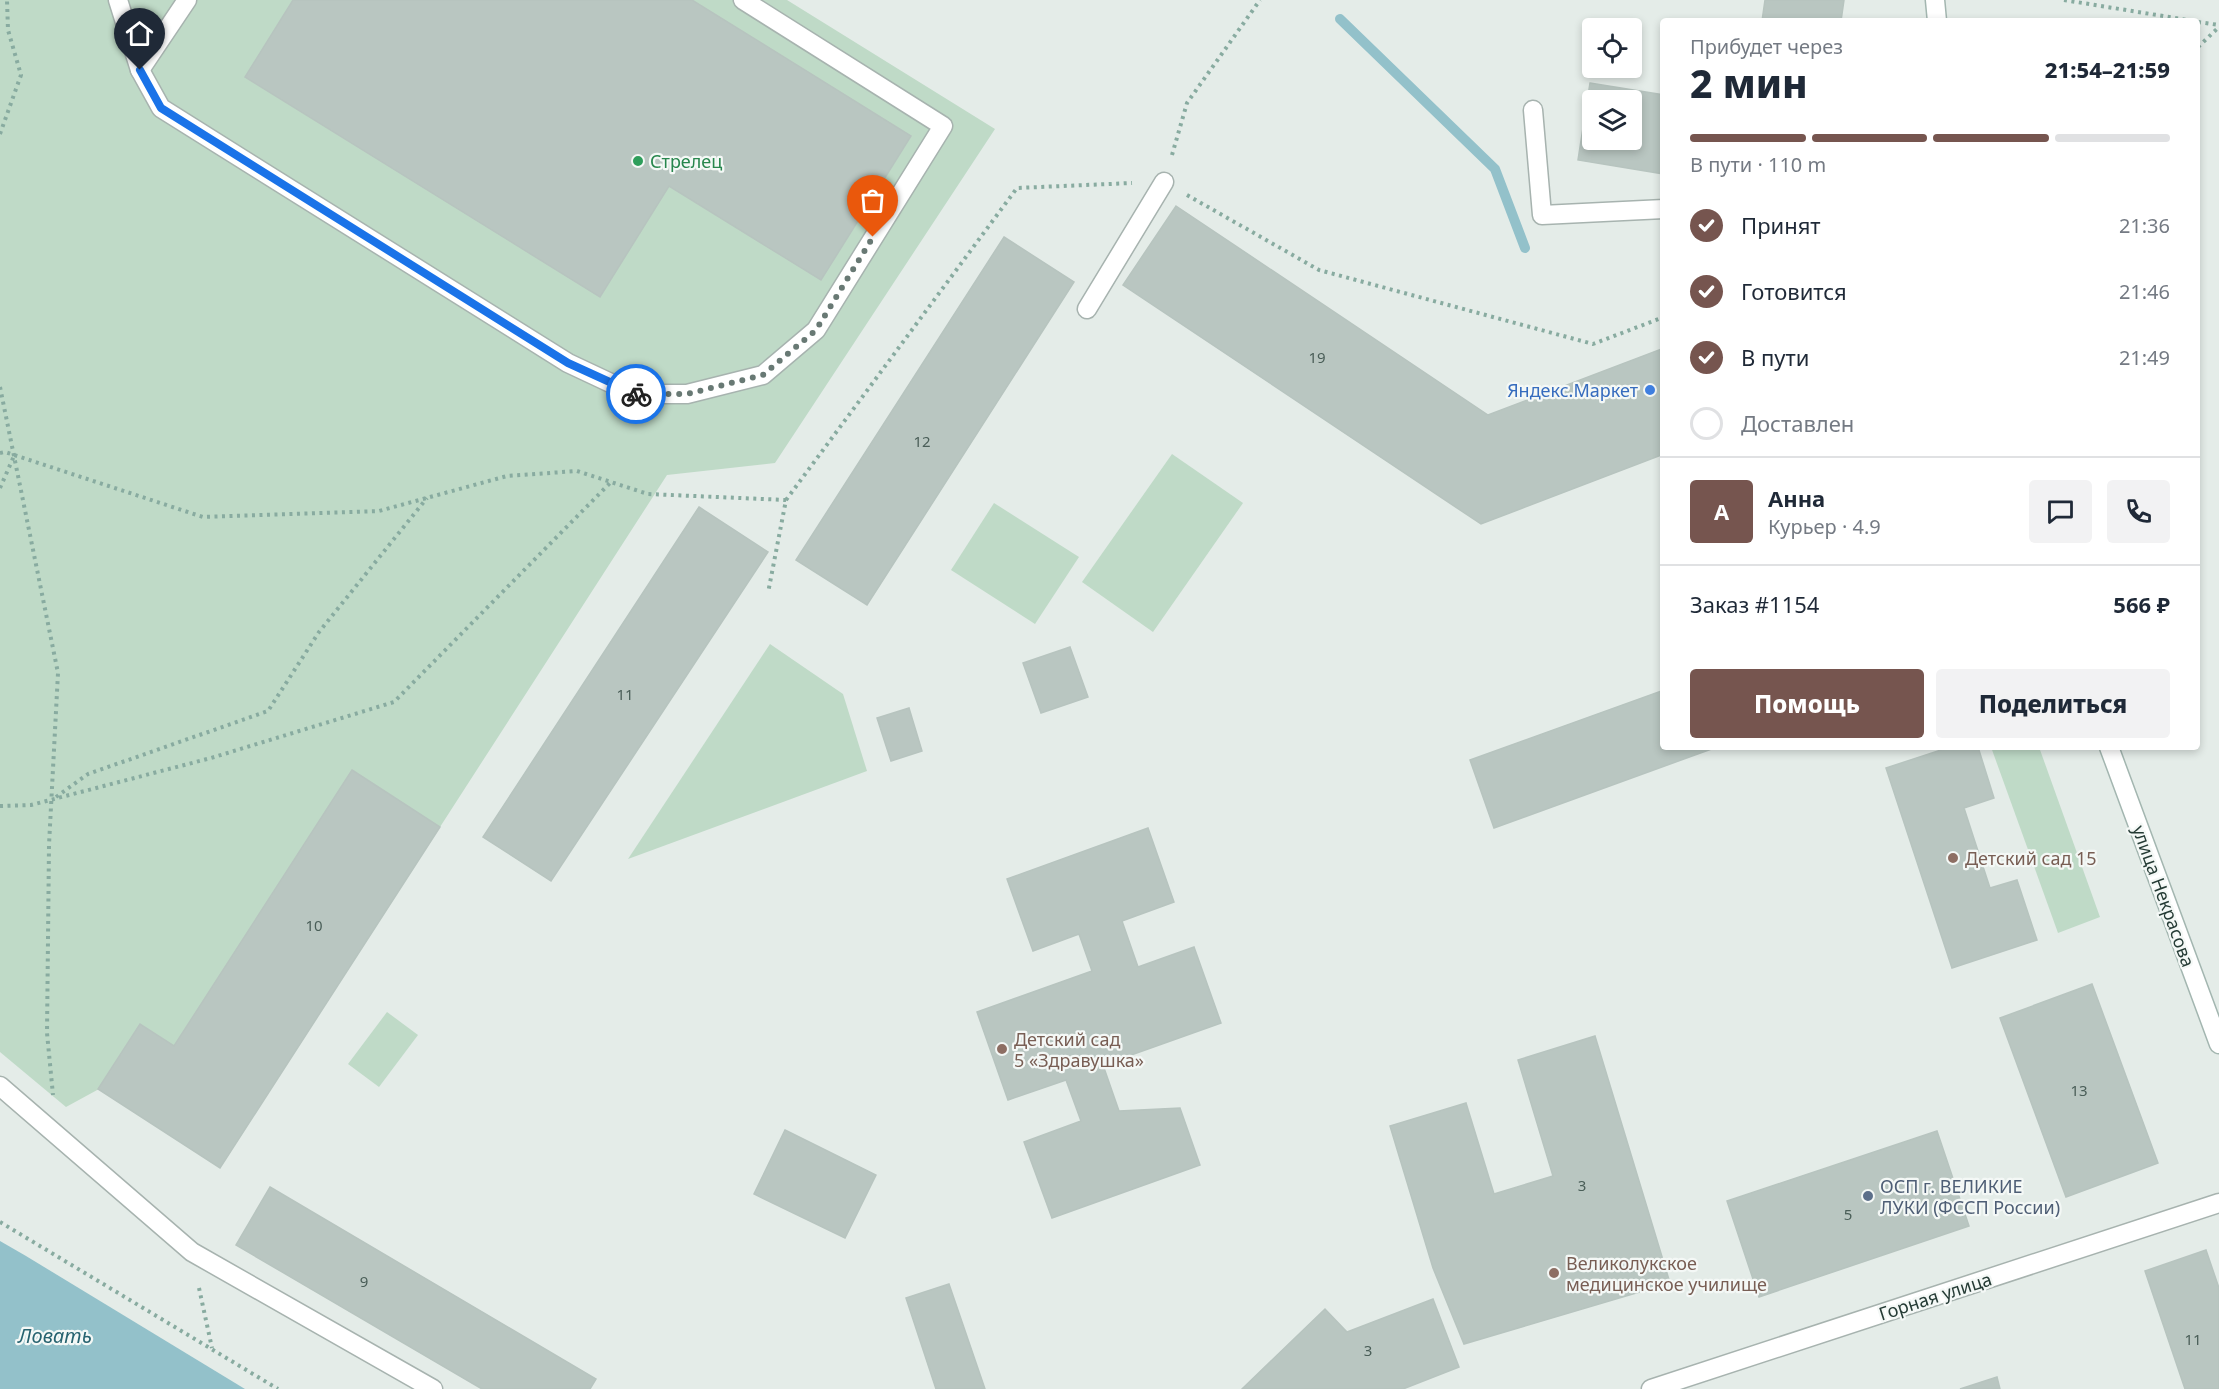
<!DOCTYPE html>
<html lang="ru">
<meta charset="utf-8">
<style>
:root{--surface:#fff;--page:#f2f2f3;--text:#1f2937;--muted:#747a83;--line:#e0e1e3;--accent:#76554f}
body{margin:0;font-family:"Noto Sans",sans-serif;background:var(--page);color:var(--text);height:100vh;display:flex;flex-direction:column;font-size:22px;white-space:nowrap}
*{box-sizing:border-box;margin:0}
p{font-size:20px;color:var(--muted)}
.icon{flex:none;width:33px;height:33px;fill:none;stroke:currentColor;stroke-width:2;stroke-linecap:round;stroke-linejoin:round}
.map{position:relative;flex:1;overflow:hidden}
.side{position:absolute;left:1660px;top:18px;width:540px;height:732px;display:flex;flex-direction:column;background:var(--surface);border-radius:6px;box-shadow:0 3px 9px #0003}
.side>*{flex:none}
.tools{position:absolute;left:1582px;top:18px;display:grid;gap:12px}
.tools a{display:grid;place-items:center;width:60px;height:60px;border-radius:6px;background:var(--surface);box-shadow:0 3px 9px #0003;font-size:30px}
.pin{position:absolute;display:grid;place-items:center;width:51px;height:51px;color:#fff;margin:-62px -26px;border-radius:50% 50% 50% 0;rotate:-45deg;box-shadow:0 0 6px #0007}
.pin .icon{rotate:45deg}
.courier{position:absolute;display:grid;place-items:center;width:60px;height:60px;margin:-30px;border:4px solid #1a73e8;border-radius:50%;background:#fff;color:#222;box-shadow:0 2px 8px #0007}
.summary em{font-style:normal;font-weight:800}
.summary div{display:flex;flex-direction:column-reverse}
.summary{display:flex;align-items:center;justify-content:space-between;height:102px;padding:0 30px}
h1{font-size:39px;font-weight:800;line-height:45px}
.bar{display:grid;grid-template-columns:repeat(4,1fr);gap:9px 6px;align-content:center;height:72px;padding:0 30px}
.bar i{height:8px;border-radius:4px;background:var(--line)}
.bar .selected{background:var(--accent)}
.bar p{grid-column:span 4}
.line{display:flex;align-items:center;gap:15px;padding:0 30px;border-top:2px solid var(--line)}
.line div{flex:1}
.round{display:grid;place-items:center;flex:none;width:63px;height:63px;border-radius:6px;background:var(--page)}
ol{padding:0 30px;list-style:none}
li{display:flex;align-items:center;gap:18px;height:66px}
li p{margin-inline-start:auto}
li .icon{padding:6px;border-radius:50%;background:var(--accent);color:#fff;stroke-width:4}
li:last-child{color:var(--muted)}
li i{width:33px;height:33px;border:3px solid var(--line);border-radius:50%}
.primary-button{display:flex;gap:12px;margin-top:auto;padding:12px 30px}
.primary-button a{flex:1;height:69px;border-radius:6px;background:var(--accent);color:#fff;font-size:24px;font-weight:800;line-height:69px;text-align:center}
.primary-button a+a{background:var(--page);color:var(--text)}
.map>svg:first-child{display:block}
.green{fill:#bfdac7}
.water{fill:#93c1ca}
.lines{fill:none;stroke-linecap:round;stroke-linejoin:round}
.stream{stroke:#93c1ca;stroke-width:10}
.building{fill:#b9c6c1;stroke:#b7c4bf;stroke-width:1.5;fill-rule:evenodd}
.lane-casing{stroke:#a7b3af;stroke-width:21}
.street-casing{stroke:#a7b3af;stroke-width:21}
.secondary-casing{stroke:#a3b6b0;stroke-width:21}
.path{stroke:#88aba0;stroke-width:4;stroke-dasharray:3 4.5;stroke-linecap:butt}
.lane{stroke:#fff;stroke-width:18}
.street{stroke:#fff;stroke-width:18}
.secondary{stroke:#fff;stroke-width:18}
.done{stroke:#687974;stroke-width:6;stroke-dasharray:0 10.8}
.route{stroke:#1a73e8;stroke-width:8}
.leisure-dot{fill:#2e9e5b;stroke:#f4f8f6;stroke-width:2}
.shop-dot{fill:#3f7fe0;stroke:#f4f8f6;stroke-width:2}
.education-dot{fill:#8d6e63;stroke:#f4f8f6;stroke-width:2}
.service-dot{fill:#5c6f8a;stroke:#f4f8f6;stroke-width:2}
.labels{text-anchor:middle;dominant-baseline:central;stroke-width:4.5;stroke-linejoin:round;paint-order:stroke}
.number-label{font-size:15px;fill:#4a5e58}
.leisure-label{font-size:18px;fill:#27864d;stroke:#f4f8f6;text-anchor:start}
.shop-label{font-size:18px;fill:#366cbe;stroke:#f4f8f6;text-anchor:end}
.education-label{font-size:18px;fill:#785e54;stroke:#f4f8f6;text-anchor:start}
.street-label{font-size:18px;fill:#253b35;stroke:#f4f8f6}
.service-label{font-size:18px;fill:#4e5e75;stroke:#f4f8f6;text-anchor:start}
.water-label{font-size:20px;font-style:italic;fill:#276370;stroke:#f4f8f6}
</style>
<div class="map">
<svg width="2219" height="1389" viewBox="0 0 2219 1389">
<rect width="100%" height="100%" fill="#e4ece8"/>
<g class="green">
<polygon points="0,0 787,0 995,129 775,463 667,475 440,827 352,771 174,1046 140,1024 99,1089 66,1107 0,1052"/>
<polygon points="1172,454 1243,503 1153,632 1082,582"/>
<polygon points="994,503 1079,557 1035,624 951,570"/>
<polygon points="770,644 843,694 867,771 628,859"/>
<polygon points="1991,747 2039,747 2100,917 2058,933"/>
<polygon points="387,1012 418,1035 379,1087 348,1064"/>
</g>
<polygon class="water" points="0,1241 26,1256 245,1389 0,1389"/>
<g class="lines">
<polyline class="stream" points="1340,19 1495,169 1525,248"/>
</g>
<g class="building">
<polygon points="293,0 692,0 911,136 821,280 669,186 600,297 245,77"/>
<polygon points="1765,0 1844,0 1841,21 1762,21"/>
<path d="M1590 83 1664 95V174L1578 160ZM1593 100H1632V140H1593Z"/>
<polygon points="1176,206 1488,415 1664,348 1664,454 1481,524 1123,285"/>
<polygon points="1004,237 1074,282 867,605 796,560"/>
<polygon points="699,507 768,552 551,881 483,837"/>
<polygon points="1070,647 1088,697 1041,713 1023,663"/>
<polygon points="1664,690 1664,747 1717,747 1494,828 1470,760"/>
<polygon points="909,708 922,751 891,761 877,718"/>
<polygon points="1950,747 1978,747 1994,798 1964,808 1990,888 2017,880 2037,940 1952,968 1886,768"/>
<polygon points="352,770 440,827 220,1168 98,1089 140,1024 174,1046"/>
<polygon points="1148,828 1174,902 1122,921 1138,967 1194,947 1221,1023 1103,1065 1119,1111 1180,1108 1200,1165 1052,1218 1024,1142 1081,1121 1066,1080 1008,1100 977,1012 1092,971 1079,934 1033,951 1007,879"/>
<polygon points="2092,984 2158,1163 2066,1197 2000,1018"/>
<polygon points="1595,1036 1670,1283 1464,1344 1433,1268 1390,1126 1466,1103 1494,1194 1553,1176 1518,1060"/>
<polygon points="785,1130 876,1175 845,1238 754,1194"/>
<polygon points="1937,1131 1969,1226 1759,1297 1727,1201"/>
<polygon points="270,1187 596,1379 590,1389 482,1389 236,1245"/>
<polygon points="2206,1250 2219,1288 2219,1389 2185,1389 2145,1271"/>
<polygon points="949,1284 985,1389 936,1389 906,1298"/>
<polygon points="1433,1299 1459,1367 1403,1389 1242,1389 1325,1309 1347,1332"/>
<polygon points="1997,1377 2000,1389 1960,1389"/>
</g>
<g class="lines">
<defs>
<g id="lane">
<polyline points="118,0 140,70 187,0"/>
<polyline points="140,70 161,108 568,363 634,394 687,394 763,375 816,330 943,126 743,0"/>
<polyline points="1533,110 1542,215 1664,209"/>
<polyline points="1087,309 1164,182"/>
</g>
<g id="street">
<polyline points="0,1086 192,1252 433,1389"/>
<polyline points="1651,1389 2219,1203"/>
</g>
<g id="secondary">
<polyline points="1935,0 1937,21"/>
<polyline points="2109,747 2219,1044"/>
</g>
</defs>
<use href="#lane" class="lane-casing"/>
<use href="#street" class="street-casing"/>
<use href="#secondary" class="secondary-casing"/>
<g class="path">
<polyline points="2064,0 2194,21"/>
<polyline points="2198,22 2219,25"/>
<polyline points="2198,47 2219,27"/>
<polyline points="0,134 21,75 8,30 7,0"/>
<polyline points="1172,155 1187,103 1260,0"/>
<polyline points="1187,195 1319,270 1593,344 1664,317"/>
<polyline points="0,387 58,673 49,845 47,1033 53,1095"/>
<polyline points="0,453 5,452 203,517 379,511 507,476 577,471 648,494 786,500 768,593"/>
<polyline points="0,488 14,456"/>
<polyline points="786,500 1017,188 1132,183"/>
<polyline points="56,797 88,774 268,711 319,632 427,498"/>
<polyline points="0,806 31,805 211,758 394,702 611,482"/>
<polyline points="0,1222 278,1389"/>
<polyline points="199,1288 212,1348"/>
</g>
<use href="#lane" class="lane"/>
<use href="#street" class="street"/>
<use href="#secondary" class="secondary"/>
</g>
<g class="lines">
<polyline class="done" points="636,394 687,394 763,375 816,330 873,237"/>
<polyline class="route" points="140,70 161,108 568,363 636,394"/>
</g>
<circle class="leisure-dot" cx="638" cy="161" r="6"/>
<circle class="shop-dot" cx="1650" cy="390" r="6"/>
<g class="education-dot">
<circle cx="1953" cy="858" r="6"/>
<circle cx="1002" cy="1049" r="6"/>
<circle cx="1554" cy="1273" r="6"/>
</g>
<circle class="service-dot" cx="1868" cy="1196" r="6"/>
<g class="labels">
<g class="number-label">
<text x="1317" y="357">19</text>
<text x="922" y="441">12</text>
<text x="625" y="694">11</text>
<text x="314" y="925">10</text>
<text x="2079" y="1090">13</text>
<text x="1582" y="1185">3</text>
<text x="1848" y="1214">5</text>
<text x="364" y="1281">9</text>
<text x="2193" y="1339">11</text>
<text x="1368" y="1350">3</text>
</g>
<g class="leisure-label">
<text x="650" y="161">Стрелец</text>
</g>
<g class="shop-label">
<text x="1638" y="390">Яндекс.Маркет</text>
</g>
<g class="education-label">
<text x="1965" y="858">Детский сад 15</text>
<text x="1014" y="1039">Детский сад<tspan x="1014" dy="21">5 «Здравушка»</tspan></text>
<text x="1566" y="1263">Великолукское<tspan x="1566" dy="21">медицинское училище</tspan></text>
</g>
<g class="street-label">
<text transform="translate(2164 896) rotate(70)">улица Некрасова</text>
<text transform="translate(1935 1296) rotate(-18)">Горная улица</text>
</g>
<g class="service-label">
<text x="1880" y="1186">ОСП г. ВЕЛИКИЕ<tspan x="1880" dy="21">ЛУКИ (ФССП России)</tspan></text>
</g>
<g class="water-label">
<text x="55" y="1335">Ловать</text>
</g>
</g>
</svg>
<div class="tools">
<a><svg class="icon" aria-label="locate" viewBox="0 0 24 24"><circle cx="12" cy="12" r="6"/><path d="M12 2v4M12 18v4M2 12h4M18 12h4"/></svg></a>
<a><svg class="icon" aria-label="layers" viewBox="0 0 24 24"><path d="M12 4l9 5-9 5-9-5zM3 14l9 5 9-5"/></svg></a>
</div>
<div class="pin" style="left:873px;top:237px;background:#ea580c"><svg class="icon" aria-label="bag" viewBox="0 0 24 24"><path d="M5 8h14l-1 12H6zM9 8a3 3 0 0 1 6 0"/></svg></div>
<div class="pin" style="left:140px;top:70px;background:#1f2937"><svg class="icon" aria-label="home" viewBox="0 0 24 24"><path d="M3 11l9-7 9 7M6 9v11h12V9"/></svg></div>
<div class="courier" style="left:636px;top:394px"><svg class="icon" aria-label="bike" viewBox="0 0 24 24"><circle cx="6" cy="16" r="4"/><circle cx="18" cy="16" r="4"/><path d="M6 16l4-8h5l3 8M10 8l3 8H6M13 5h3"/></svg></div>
<section class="side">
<div class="summary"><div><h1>2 мин</h1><p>Прибудет через</p></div><em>21:54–21:59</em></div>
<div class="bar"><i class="selected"></i><i class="selected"></i><i class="selected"></i><i></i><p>В пути · 110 m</p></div>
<ol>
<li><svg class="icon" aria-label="check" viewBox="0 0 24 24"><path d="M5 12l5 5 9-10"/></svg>Принят<p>21:36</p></li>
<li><svg class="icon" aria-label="check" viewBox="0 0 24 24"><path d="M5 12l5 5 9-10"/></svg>Готовится<p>21:46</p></li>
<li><svg class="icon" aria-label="check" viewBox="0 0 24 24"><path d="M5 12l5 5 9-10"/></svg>В пути<p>21:49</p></li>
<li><i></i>Доставлен</li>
</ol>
<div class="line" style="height:108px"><b class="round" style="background:var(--accent);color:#fff">А</b><div><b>Анна</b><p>Курьер · 4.9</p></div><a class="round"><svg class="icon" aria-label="chat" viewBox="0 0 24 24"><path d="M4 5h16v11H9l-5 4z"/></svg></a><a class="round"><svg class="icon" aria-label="phone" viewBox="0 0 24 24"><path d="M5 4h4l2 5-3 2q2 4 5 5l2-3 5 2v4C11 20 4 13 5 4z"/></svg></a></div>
<div class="line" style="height:78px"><div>Заказ #1154</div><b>566 ₽</b></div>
<div class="primary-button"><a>Помощь</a><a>Поделиться</a></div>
</section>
</div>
